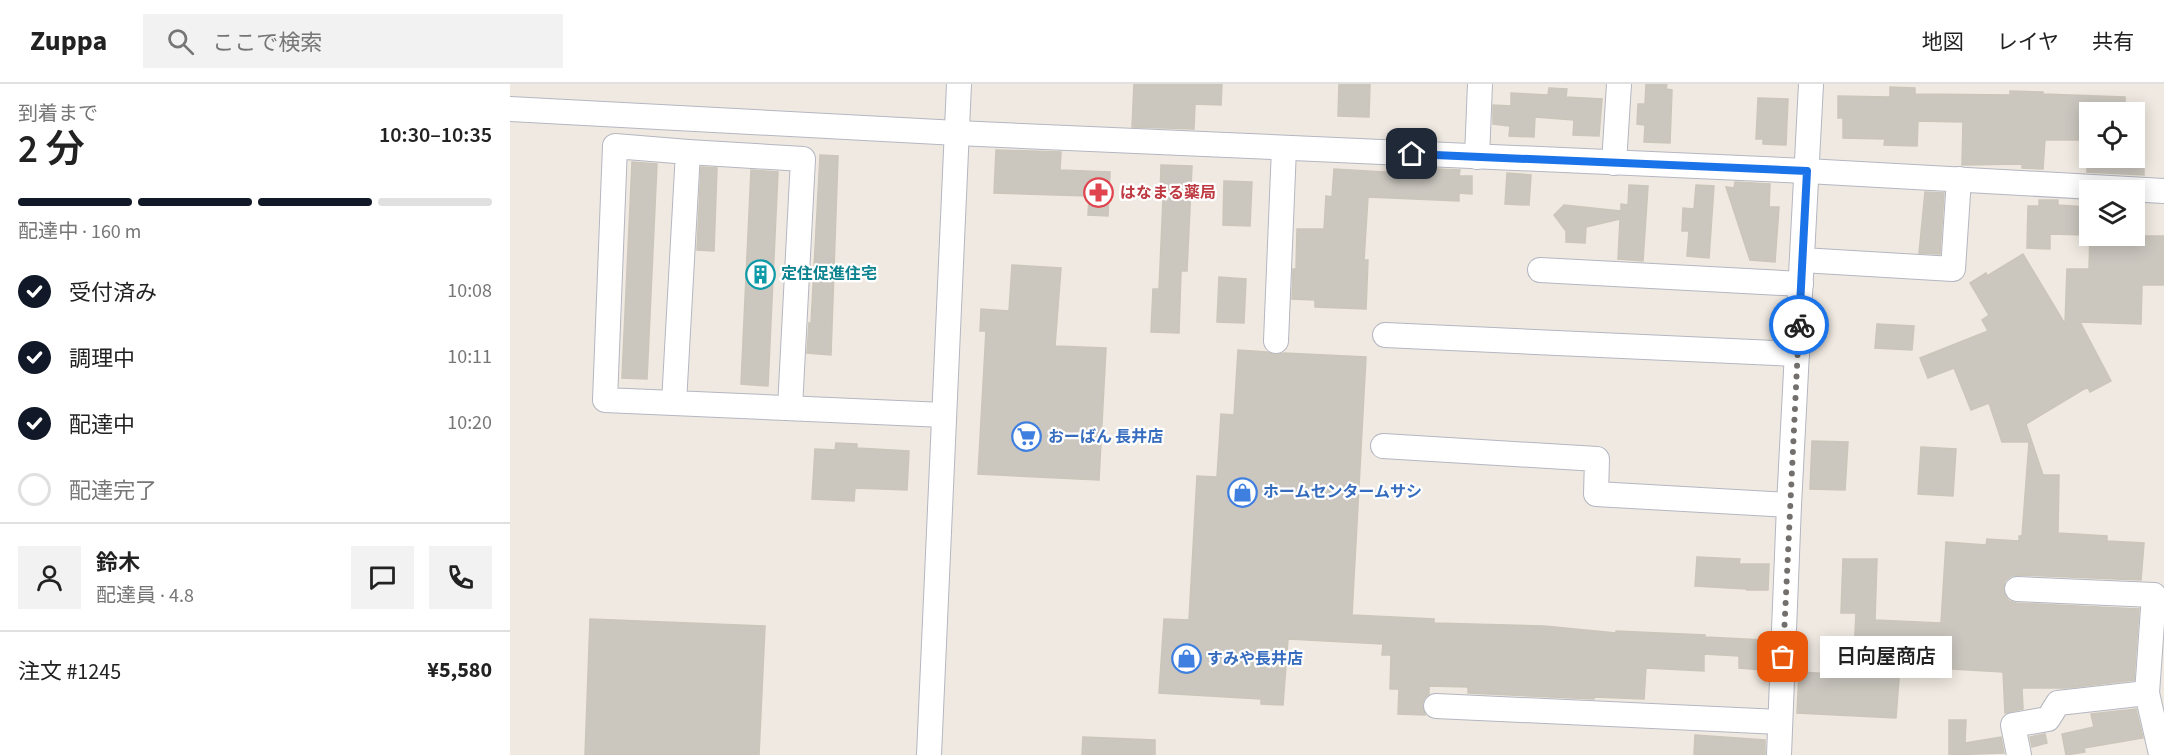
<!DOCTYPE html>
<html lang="ja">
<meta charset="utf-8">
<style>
:root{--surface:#fff;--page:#f2f2f2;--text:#222;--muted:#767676;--line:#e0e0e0;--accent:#111827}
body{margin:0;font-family:"Source Sans 3","Noto Sans JP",sans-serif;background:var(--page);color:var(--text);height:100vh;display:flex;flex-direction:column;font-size:22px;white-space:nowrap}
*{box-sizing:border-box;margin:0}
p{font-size:20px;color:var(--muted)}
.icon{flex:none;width:33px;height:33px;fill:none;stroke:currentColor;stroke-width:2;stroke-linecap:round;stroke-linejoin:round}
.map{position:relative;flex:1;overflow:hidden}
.side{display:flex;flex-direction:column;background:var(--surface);width:510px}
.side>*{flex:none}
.tools{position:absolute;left:1569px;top:18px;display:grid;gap:12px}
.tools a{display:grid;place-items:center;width:66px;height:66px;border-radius:0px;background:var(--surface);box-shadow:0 3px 15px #0003;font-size:30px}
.pin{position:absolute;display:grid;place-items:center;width:51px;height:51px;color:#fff;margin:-26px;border-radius:12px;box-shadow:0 3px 9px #0006}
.courier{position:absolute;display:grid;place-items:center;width:60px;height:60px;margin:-30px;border:4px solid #1a73e8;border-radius:50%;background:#fff;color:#222;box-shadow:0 2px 8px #0007}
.bubble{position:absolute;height:42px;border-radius:0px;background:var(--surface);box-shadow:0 3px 15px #0003;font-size:20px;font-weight:600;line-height:42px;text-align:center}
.headline em{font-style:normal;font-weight:600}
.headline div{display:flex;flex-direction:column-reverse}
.headline{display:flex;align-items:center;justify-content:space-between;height:102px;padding:0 18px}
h1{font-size:39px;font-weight:600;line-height:45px}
.bar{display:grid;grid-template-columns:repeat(4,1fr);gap:9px 6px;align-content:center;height:72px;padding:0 18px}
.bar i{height:8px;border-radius:4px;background:var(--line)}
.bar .on{background:var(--accent)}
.bar p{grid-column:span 4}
.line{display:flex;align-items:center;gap:15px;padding:0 18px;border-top:2px solid var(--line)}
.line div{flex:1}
.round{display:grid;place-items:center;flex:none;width:63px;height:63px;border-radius:0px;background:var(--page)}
ol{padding:0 18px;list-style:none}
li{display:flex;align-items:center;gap:18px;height:66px}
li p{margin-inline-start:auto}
li .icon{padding:6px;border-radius:50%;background:var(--accent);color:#fff;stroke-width:4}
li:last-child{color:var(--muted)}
li i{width:33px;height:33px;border:3px solid var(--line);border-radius:50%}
header{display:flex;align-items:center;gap:36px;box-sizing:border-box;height:84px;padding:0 30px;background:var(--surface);border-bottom:2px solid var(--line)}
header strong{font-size:28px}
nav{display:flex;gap:33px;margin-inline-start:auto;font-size:21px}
.search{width:420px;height:54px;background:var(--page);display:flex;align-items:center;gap:15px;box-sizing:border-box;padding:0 21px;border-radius:0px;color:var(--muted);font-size:22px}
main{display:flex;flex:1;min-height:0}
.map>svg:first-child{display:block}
.building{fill:#cbc7bf;stroke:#cbc5ba;stroke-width:1.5}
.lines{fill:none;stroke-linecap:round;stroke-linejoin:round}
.minor-casing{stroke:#b4b7c1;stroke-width:26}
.minor{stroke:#fff;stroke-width:24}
.done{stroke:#726f6d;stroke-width:6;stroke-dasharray:0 10.8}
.route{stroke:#1a73e8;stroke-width:8}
.labels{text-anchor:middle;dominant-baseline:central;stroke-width:4.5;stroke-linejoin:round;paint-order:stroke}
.health-label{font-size:16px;font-weight:bold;fill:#be3a42;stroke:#fff;text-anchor:start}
.culture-label{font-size:16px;font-weight:bold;fill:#0d838f;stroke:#fff;text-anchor:start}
.shop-label{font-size:16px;font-weight:bold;fill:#366cbe;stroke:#fff;text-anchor:start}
</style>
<header>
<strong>Zuppa</strong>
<div class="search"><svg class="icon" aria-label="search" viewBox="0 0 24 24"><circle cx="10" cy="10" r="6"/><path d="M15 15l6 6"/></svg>ここで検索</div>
<nav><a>地図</a><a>レイヤ</a><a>共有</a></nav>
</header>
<main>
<section class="side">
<div class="headline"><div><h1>2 分</h1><p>到着まで</p></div><em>10:30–10:35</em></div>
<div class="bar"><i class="on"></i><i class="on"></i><i class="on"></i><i></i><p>配達中 · 160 m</p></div>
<ol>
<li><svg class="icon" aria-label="check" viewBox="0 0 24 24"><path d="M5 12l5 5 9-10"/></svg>受付済み<p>10:08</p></li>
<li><svg class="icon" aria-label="check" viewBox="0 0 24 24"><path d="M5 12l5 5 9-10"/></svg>調理中<p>10:11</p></li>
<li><svg class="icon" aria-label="check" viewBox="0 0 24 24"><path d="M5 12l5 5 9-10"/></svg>配達中<p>10:20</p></li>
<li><i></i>配達完了</li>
</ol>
<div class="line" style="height:108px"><a class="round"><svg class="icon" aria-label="person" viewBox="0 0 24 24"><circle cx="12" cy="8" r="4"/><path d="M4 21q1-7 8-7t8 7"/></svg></a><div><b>鈴木</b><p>配達員 · 4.8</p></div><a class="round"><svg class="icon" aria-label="chat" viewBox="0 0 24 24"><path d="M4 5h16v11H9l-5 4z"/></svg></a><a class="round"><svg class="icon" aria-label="phone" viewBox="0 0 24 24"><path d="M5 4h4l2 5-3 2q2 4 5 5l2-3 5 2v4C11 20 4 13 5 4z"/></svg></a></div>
<div class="line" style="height:78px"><div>注文 #1245</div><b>¥5,580</b></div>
</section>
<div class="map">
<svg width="1654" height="671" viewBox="0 0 1654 671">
<rect width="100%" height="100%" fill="#efe9e1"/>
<g class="building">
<polygon points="624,0 712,0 711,21 685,20 684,45 622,43"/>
<polygon points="829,0 860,0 859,33 828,32"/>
<polygon points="1136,0 1157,0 1156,5 1162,6 1160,59 1134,58 1135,41 1127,40 1128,20 1135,20"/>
<polygon points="1380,3 1405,4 1405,10 1500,11 1500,7 1533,8 1533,10 1615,13 1615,28 1580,28 1580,56 1535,56 1533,85 1512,84 1512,80 1452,81 1453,38 1408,37 1407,62 1374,61 1375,55 1333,54 1333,34 1328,34 1328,12 1380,13"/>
<polygon points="1039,4 1057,5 1056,13 1092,15 1089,52 1063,51 1064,36 1025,33 1024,53 999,52 1000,42 983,40 983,21 1001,22 1001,9 1038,11"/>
<polygon points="1248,14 1278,15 1276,61 1253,60 1253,55 1246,55"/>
<polygon points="486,66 551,68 550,86 600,88 598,132 578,131 579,112 484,109"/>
<polygon points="310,71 328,72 321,271 297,269 299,239 301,240"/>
<polygon points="1577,74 1634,74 1634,91 1577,88"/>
<polygon points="122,78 147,80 137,295 112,294"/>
<polygon points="651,81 682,82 677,187 671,187 669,249 641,248 643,205 649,205 653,115 650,115"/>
<polygon points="191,83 207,84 204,167 187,166"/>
<polygon points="904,84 950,86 949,92 962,92 962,110 949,109 949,117 858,113 854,176 858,176 856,225 805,223 805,216 782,215 783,185 786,185 787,145 814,145 816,112 822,113 824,85 892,89 892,88 903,88"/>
<polygon points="241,86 268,88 258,302 231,300"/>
<polygon points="997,89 1021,91 1019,121 995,120"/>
<polygon points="714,97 742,98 740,142 713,141"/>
<polygon points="1225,98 1260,100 1259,123 1269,123 1265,178 1240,176 1216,103 1224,104"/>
<polygon points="1119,101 1138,102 1133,177 1108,175 1110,135 1076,143 1075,159 1056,158 1056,147 1044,131 1054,121 1111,127 1111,120 1118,121"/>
<polygon points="1186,101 1204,102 1199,174 1177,172 1179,147 1172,147 1173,124 1184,125"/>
<polygon points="1415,108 1434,109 1430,170 1409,169"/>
<polygon points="1529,116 1548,116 1548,121 1576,123 1576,151 1540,150 1540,165 1517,164 1518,122 1529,122"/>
<polygon points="1580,152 1654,152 1654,201 1632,201 1631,240 1570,238 1601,297 1580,308 1578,304 1574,305 1516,340 1533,391 1549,391 1548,449 1597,452 1597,457 1634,459 1631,496 1508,491 1501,492 1495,497 1493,505 1495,512 1499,517 1506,519 1629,525 1624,596 1557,604 1512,604 1513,625 1495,629 1493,588 1390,582 1386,634 1287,629 1289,588 1343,591 1346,529 1331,529 1333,475 1367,475 1365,536 1431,539 1436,458 1476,461 1477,455 1509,457 1509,452 1512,452 1519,358 1492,358 1479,319 1461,326 1444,284 1418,294 1410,274 1478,247 1472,236 1479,231 1460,199 1476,189 1477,192 1513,170 1555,240 1557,185 1579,185"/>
<polygon points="502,181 551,184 545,262 596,264 589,396 468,390 476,247 470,247 471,225 499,227"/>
<polygon points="709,193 736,195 734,239 707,238"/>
<polygon points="1367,240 1404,242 1402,266 1365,264"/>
<polygon points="728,266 757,268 765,271 774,269 856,273 842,531 924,535 924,539 1034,542 1106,549 1106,547 1195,551 1195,553 1254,556 1252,586 1229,584 1229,572 1194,570 1194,587 1136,584 1134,615 1084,613 1084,615 958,609 958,603 919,602 919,610 914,615 912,621 915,631 888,630 889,605 880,605 881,571 872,571 873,560 778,555 773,621 751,620 751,615 649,609 654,535 679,536 687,392 707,393 711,330 724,331"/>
<polygon points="1302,357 1338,358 1335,406 1300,405"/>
<polygon points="326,359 347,360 347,364 399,367 397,406 345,404 344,417 302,415 305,365 325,366"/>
<polygon points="1411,363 1446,365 1443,412 1408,410"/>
<polygon points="1187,473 1230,475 1229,480 1259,480 1258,506 1237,506 1237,505 1185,502"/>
<polygon points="80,535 255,542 249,671 75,671"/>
<polygon points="1626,625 1633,654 1574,664 1575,668 1556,671 1552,650 1584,643 1581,630"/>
<polygon points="1439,636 1456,636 1455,659 1491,653 1494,669 1439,671"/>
<polygon points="1535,650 1537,659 1522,663 1520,653"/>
<polygon points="1185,651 1255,656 1255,671 1184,671"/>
<polygon points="573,653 645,656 645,671 572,671"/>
</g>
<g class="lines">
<defs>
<g id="minor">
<polyline points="0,25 447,49 1297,87 1654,107"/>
<polyline points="178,68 293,75 280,324"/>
<polyline points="967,73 970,0"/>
<polyline points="1104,79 1109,0"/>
<polyline points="1292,176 1443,185 1449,95"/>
<polyline points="1030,186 1291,200"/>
<polyline points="875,251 1287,270"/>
<polyline points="766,257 774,64"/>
<polyline points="164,319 178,68 105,62 95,316 434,331"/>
<polyline points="873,362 1087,375 1086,410 1279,421"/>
<polyline points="1507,505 1644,511 1637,609 1651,670"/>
<polyline points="926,622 1270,638"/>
<polyline points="419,671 449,0"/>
<polyline points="1269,671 1279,421 1301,0"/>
<polyline points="1509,671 1503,641 1538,635 1548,619 1637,609"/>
</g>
</defs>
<use href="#minor" class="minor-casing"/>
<use href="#minor" class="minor"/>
</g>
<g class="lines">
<polyline class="done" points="1273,573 1289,241"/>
<polyline class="route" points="902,70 1297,87 1289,241"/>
</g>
<defs>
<symbol id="pharmacy-ring" viewBox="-11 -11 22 22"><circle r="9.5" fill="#fff" stroke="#e0444e" stroke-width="1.5"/><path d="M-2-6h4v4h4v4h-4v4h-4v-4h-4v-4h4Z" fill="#e0444e"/></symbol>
<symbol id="building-ring" viewBox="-11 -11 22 22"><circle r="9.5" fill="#fff" stroke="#0f9aa8" stroke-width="1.5"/><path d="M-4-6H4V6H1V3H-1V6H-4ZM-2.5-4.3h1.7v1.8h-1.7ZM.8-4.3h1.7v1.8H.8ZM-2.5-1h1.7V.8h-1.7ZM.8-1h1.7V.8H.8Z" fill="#0f9aa8"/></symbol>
<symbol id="supermarket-ring" viewBox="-11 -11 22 22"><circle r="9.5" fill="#fff" stroke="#3f7fe0" stroke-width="1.5"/><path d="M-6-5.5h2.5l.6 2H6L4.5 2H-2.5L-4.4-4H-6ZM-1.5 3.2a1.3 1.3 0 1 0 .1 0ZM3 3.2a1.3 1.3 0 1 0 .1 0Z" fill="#3f7fe0"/></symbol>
<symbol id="shop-ring" viewBox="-11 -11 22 22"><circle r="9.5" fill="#fff" stroke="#3f7fe0" stroke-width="1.5"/><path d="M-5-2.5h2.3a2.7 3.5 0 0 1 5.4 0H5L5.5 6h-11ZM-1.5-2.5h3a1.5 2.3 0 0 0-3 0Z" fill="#3f7fe0"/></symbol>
</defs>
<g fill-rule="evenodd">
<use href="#pharmacy-ring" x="572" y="92" width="33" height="33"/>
<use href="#building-ring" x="234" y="174" width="33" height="33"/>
<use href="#supermarket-ring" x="500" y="336" width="33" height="33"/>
<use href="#shop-ring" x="716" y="392" width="33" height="33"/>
<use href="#shop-ring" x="660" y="558" width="33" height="33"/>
</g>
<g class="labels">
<g class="health-label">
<text x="610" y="109">はなまる薬局</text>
</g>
<g class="culture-label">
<text x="271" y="190">定住促進住宅</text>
</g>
<g class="shop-label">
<text x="538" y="353">おーばん 長井店</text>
<text x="753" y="408">ホームセンタームサシ</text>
<text x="697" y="575">すみや長井店</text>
</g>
</g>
</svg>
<div class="tools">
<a><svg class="icon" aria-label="locate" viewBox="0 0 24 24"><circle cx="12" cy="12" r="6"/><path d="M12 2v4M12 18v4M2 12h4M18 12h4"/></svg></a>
<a><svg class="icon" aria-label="layers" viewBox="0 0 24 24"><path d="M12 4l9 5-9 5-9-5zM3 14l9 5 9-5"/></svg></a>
</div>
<div class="pin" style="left:1273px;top:573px;background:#ea580c"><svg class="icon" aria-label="bag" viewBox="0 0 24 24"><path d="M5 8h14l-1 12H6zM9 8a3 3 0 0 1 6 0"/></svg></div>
<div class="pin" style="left:902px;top:70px;background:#1f2937"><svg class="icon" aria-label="home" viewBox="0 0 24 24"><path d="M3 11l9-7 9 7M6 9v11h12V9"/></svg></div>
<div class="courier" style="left:1289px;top:241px"><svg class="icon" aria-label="bike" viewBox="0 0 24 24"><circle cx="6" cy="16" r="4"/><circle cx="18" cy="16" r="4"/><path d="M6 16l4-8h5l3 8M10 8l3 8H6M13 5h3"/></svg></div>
<div class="bubble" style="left:1310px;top:552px;width:132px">日向屋商店</div>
</div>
</main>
